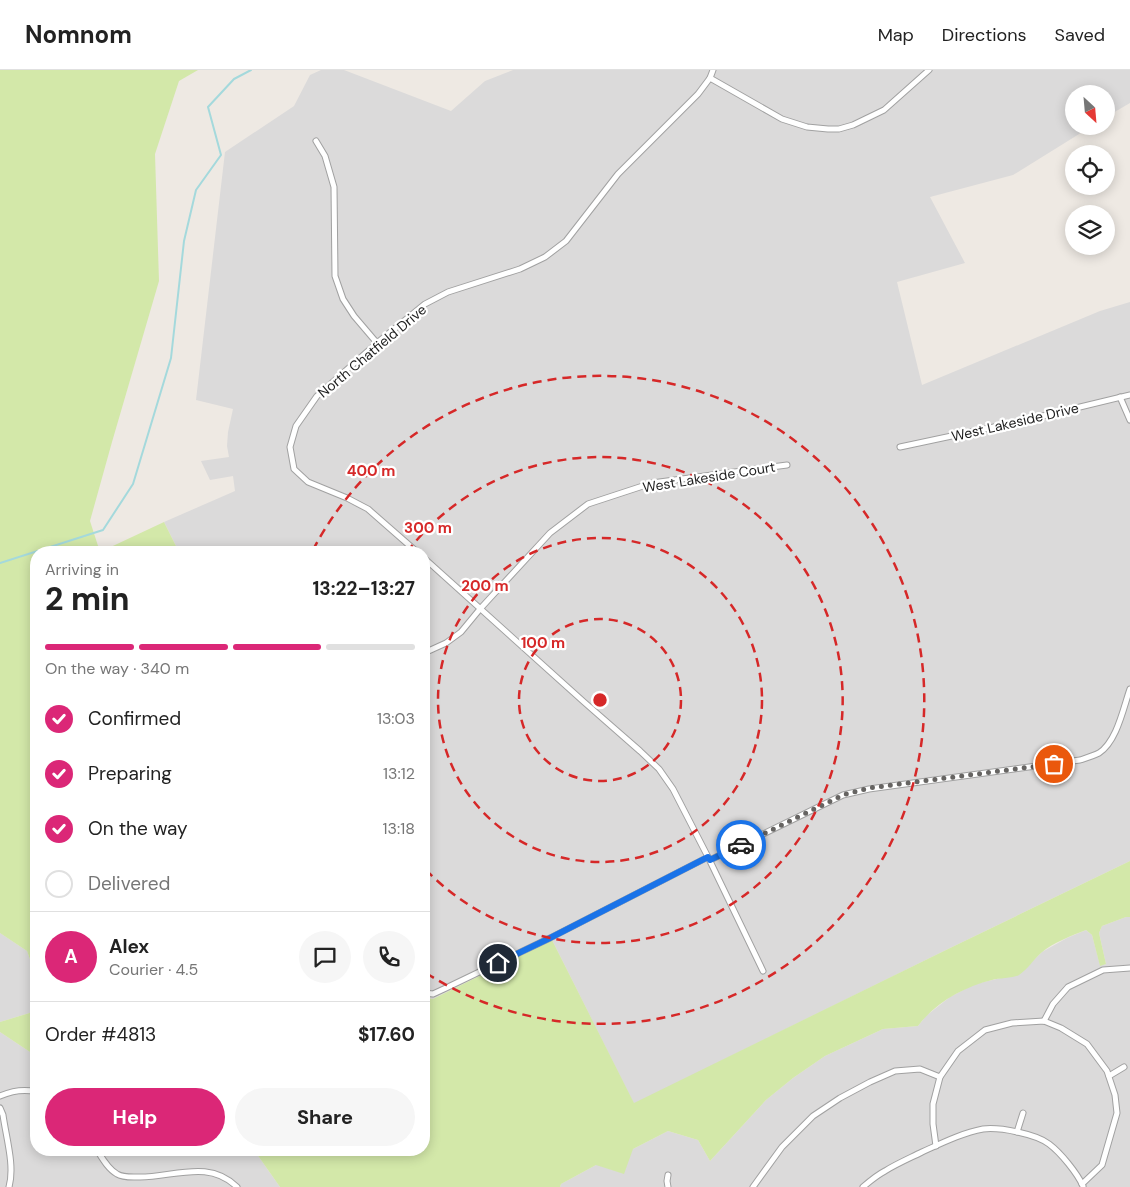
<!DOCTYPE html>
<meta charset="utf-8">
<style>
:root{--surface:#fff;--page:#f6f6f6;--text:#222;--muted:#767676;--line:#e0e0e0;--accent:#db2777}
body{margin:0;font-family:"DM Sans",sans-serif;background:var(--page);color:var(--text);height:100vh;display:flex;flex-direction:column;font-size:19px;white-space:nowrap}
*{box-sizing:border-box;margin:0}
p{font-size:16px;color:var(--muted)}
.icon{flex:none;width:28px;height:28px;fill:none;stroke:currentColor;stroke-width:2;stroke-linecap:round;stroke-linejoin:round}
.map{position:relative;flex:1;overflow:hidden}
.sheet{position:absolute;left:30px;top:476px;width:400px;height:610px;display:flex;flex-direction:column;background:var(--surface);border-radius:20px;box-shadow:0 2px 12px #0003}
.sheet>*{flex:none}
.needle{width:32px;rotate:154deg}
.tools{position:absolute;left:1065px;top:15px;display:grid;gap:10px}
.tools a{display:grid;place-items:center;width:50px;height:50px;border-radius:50%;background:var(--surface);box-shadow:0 2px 12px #0003;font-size:25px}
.pin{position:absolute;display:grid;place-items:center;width:42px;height:42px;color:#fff;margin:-21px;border:2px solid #fff;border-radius:50%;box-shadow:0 1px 5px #0007}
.courier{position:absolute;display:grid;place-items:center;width:50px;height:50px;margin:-25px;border:4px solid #1a73e8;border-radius:50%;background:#fff;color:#222;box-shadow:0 1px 6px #0007}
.headline em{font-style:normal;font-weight:700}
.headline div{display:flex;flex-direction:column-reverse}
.headline{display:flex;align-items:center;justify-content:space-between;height:85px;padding:0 15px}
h1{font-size:32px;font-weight:700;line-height:38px}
.bar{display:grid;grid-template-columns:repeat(4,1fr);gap:8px 5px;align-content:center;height:60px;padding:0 15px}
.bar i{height:6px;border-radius:4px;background:var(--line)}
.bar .selected{background:var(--accent)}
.bar p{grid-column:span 4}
.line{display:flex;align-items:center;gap:12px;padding:0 15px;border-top:1px solid var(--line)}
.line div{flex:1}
.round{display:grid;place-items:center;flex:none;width:52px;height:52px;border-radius:26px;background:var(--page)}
ol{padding:0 15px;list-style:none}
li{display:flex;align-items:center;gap:15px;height:55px}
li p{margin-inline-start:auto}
li .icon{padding:5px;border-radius:50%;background:var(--accent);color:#fff;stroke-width:4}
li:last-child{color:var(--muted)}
li i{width:28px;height:28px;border:2px solid var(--line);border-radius:50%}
.cta{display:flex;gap:10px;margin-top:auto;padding:10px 15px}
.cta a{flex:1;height:58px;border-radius:30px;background:var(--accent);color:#fff;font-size:20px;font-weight:700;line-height:58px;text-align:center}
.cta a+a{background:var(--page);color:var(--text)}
header{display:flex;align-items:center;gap:30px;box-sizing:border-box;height:70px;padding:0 25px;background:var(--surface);border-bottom:1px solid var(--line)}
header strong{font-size:24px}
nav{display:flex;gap:28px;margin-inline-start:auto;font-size:18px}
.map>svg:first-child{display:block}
.residential{fill:#dbdada}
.grass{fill:#d3e8a9}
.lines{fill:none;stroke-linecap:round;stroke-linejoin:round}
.stream{stroke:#a4d9dc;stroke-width:2}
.minor-casing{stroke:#a1a1a1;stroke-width:7}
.minor{stroke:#fff;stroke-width:5}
.done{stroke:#666462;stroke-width:5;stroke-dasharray:0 9}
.route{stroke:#1a73e8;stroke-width:6}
.ring{fill:none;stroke:#d62828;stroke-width:2.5;stroke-dasharray:9 6}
.labels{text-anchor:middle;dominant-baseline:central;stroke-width:4.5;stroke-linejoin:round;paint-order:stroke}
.street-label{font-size:14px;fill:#1d1d1d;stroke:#fff}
.centre{fill:#d62828;stroke:#fff;stroke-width:2.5}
.ring-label{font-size:15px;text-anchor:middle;font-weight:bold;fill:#d62828;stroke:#fff;stroke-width:4.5;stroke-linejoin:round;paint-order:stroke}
</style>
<header>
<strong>Nomnom</strong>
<nav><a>Map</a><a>Directions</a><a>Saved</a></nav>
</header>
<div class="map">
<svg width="1130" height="1117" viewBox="0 0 1130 1117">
<rect width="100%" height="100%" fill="#eee9e3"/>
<g class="residential">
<polygon points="321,0 344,0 451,41 485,11 513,0 1130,0 1130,33 1106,47 1106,24 1074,24 1074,56 1092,56 1013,105 930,127 965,193 897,212 922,315 1100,241 1130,232 1130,791 948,879 634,1034 552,870 433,929 424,928 424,482 179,482 164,452 235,421 233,406 210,410 201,391 229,387 227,376 228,362 233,339 196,330 225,82 294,36 310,5"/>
<polygon points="1126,847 1130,847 1130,1117 560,1117 561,1114 596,1095 633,1079 668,1061 698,1070 710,1091 766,1030 793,1008 825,986 883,959 918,956 926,946 950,927 975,914 1001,908 1018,905 1042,882 1067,868 1086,860 1092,865 1100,895 1106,894 1099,863 1102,856"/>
<polygon points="0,863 27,881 36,906 36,941 0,952"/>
<polygon points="0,962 36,986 36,1080 254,1080 280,1117 0,1117"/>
</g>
<g class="grass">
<polygon points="0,0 198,0 179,11 155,84 159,211 112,372 90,451 100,482 164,452 179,482 36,482 36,906 27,881 0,863"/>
<path d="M1130 791V847H1126L1102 856 1099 863 1106 894 1100 896 1092 865 1086 860C1071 866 1054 872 1041 883 1034 889 1027 900 1019 905 1014 908 999 908 992 910 964 917 936 932 918 956L883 959 825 986 793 1008 766 1030 710 1091 698 1070 668 1061 633 1079 624 1104 596 1095 561 1114 560 1117H280L254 1080H424V928L433 929 552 870 634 1033 948 879Z"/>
<polygon points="36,941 36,986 0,962 0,952"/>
</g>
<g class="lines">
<polyline class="stream" points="0,493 103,460 133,414 171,288 184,171 196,120 221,85 208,37 234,9 251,0"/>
<defs>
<g id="minor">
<polyline points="710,8 782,49 807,57 828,59 839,59 853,55 884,40 929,0"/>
<polyline points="316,71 325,86 334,117 335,206 343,229 354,246 377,273"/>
<polyline points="1120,327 1130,350"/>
<polyline points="900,377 1022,351 1130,325"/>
<polyline points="417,482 368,439 347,428 308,412 294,399 290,377 296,356 317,326 377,273 425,234 448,222 520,199 545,187 566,171 618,104 698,24 710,8 713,0"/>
<polyline points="424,488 584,632 640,681 659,699 673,719 708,787 763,901"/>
<polyline points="424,583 446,573 461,562 480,539 550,463 588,434 652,413 787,395"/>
<path d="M710 790 843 725 869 719 1080 690C1086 688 1093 686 1099 683 1117 671 1123 639 1130 619"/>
<polyline points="424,923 433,924 446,918 550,868 708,787"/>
<polyline points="1044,951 1053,934 1068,917 1103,900 1130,898"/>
<polyline points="1109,1006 1124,997"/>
<path d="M0 1026C12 1021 24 1019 36 1022"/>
<path d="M0 1038 3 1045C6 1067 15 1096 9 1117"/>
<polyline points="1017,1062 1023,1043"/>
<polyline points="936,1076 933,1054 933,1034 940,1007 958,981 985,960 1012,953 1044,951 1061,958 1087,974 1107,1001 1115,1025 1117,1043 1102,1095 1082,1114"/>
<path d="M97 1080C102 1088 108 1099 117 1104 123 1108 133 1107 140 1107 174 1107 209 1089 237 1117"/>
<polyline points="668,1117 667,1111 668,1105"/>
<polyline points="753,1117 782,1077 813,1046 840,1028 870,1012 895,1001 920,999 940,1007"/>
<path d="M863 1117C870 1111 877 1105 885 1101 896 1094 910 1088 922 1082 942 1073 962 1063 983 1059 1000 1057 1036 1064 1049 1074 1061 1083 1077 1103 1083 1116"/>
</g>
</defs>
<use href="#minor" class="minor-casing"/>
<use href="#minor" class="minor"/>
</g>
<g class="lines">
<polyline class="done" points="741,775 843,725 869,718 1054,694"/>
<polyline class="route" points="498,893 550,868 708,787 710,790 741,775"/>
</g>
<g class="ring">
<circle cx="600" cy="630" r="81"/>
<circle cx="600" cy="630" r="162"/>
<path d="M407 482A243 243 0 1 1 425 799"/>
<path d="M313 480A324 324 0 1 1 426 903"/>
</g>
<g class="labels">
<g class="street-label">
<text transform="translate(372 281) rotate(-40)">North Chatfield Drive</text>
<text transform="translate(1015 352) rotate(-13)">West Lakeside Drive</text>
<text transform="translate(709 407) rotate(-9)">West Lakeside Court</text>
</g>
</g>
<circle cx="600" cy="630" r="8" class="centre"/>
<g class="ring-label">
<text x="371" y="406">400 m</text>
<text x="428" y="463">300 m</text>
<text x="485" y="521">200 m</text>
<text x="543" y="578">100 m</text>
</g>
</svg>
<div class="tools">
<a><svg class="needle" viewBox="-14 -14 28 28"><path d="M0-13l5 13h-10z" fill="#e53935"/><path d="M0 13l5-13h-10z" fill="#767676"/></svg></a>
<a><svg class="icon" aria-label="locate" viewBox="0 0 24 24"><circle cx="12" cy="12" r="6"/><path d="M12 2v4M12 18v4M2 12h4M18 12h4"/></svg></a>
<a><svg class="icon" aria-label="layers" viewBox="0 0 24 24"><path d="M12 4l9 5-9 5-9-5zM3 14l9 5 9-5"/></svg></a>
</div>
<div class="pin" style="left:1054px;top:694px;background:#ea580c"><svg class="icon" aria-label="bag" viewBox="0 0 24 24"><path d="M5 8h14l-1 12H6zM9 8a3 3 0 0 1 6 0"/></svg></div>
<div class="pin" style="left:498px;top:893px;background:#1f2937"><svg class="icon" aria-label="home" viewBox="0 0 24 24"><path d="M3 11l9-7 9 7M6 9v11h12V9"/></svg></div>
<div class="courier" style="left:741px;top:775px"><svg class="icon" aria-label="car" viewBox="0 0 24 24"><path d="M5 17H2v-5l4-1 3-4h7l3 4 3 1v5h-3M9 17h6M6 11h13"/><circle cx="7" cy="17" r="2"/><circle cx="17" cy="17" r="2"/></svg></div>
<section class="sheet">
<div class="headline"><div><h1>2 min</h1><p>Arriving in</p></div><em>13:22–13:27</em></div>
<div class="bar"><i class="selected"></i><i class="selected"></i><i class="selected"></i><i></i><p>On the way · 340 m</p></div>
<ol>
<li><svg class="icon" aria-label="check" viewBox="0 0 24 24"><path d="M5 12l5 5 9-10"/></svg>Confirmed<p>13:03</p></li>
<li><svg class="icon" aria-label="check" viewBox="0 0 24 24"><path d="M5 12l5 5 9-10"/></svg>Preparing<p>13:12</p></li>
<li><svg class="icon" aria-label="check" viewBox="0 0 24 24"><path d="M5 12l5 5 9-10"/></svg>On the way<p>13:18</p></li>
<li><i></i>Delivered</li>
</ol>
<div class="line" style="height:90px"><b class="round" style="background:var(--accent);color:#fff">A</b><div><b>Alex</b><p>Courier · 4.5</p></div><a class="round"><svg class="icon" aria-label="chat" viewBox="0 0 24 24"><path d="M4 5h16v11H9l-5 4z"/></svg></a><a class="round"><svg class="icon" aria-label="phone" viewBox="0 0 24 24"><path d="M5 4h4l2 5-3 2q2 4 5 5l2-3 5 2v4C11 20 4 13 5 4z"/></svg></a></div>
<div class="line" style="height:65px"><div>Order #4813</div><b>$17.60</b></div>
<div class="cta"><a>Help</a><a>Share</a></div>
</section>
</div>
